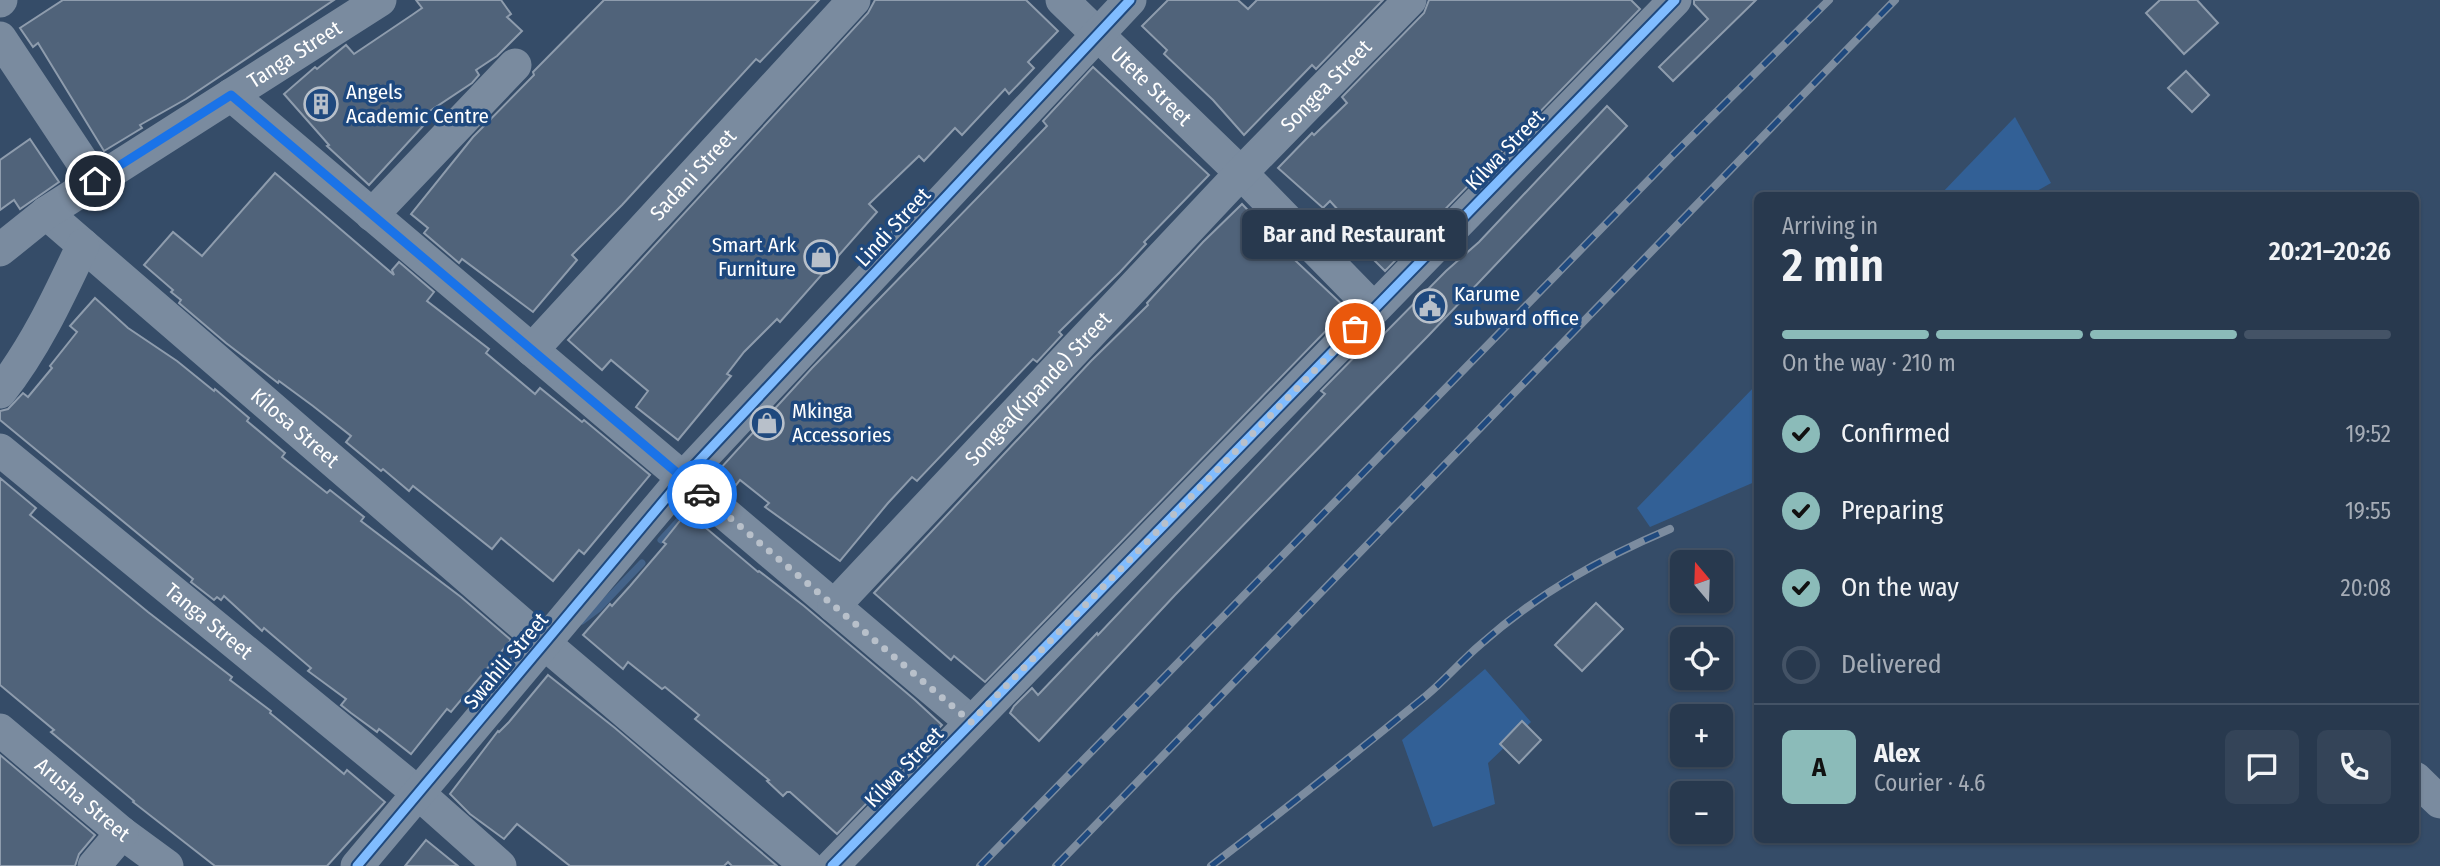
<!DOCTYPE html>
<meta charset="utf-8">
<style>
:root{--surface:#28394e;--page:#344458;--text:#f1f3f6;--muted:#a5acb6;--line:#445366;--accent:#8bbbb9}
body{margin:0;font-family:"Fira Sans Condensed",sans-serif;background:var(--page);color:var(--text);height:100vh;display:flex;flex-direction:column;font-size:26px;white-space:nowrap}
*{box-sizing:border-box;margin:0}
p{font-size:23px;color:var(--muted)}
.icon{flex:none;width:38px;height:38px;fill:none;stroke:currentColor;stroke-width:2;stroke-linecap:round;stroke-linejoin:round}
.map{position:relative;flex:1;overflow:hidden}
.drawer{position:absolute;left:1754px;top:192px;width:665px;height:651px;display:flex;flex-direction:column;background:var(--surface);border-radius:10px;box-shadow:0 2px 5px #0004,0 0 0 2px var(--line)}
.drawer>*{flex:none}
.needle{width:46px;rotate:341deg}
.tools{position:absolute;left:1670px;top:550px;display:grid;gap:14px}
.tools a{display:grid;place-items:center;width:63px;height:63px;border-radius:10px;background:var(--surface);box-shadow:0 2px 5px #0004,0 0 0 2px var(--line);font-size:35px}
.pin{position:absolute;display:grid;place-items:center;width:60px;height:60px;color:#fff;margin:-30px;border:4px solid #fff;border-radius:50%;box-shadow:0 2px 7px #0007}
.courier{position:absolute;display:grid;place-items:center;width:70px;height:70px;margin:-35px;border:5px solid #1a73e8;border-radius:50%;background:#fff;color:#222;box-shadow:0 2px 9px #0007}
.bubble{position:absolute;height:49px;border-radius:10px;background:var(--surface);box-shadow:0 2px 5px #0004,0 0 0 2px var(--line);font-size:23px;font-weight:600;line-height:49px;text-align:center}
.overview em{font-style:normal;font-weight:600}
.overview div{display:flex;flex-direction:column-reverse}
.overview{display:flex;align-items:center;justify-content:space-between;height:119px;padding:0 28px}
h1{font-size:46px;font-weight:600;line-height:52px}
.bar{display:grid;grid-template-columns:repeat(4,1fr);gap:10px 7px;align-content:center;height:84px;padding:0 28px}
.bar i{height:9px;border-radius:5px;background:var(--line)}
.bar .selected{background:var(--accent)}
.bar p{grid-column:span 4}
.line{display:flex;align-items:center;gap:18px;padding:0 28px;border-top:2px solid var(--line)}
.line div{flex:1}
.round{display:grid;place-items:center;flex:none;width:74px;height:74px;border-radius:10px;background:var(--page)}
ol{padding:0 28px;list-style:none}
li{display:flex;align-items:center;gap:21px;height:77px}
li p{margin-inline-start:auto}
li .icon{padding:7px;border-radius:50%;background:var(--accent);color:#111;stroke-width:4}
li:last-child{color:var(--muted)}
li i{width:38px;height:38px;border:4px solid var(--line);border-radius:50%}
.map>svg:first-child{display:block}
.green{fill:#326096}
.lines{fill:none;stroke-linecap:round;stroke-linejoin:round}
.stream{stroke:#446389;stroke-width:7}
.building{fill:#50637a;stroke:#8e9cad;stroke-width:2}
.minor{stroke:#7a8b9f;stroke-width:33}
.rail-casing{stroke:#7c8c9f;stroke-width:8}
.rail{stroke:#1f497e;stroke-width:5;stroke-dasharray:16;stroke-linecap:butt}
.cycleway-casing{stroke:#1f497e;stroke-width:13}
.cycleway{stroke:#80bcff;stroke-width:9}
.done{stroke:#b8c0ca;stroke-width:7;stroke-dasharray:0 12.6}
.route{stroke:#1a73e8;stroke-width:9}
.labels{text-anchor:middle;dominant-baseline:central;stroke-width:7;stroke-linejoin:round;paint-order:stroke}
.street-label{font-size:21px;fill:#fff;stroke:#1f497e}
.poi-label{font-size:21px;fill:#fff;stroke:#1f497e;text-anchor:start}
</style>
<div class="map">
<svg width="2440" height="866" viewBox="0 0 2440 866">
<rect width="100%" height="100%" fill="#354c68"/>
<g class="green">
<polygon points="2015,117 2051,183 2028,196 1939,196"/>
<polygon points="1757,384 1757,481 1650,527 1637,508"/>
<polygon points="1485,669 1531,722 1488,763 1495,804 1433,827 1402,740"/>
</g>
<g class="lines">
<g class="stream">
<polyline points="661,540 683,516"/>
<polyline points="582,621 598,609 642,563"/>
</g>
</g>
<g class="building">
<polygon points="63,0 334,0 186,99 140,125 142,128 104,151 38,43 33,47 20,28"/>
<polygon points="416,0 501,0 511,14 507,17 522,31 497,56 476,70 479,75 472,83 418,119 424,125 369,185 327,146 329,145 284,94 315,67 317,69 346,45 354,54 412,15 422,8"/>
<polygon points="604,0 819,0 760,62 756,59 622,205 572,255 577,260 533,312 462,259 459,263 424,233 428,228 411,214 473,137 534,75 533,72"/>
<polygon points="875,0 1026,0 1058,31 1028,62 1034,68 1009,94 1005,89 962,135 955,128 924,161 919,156 869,204 877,212 780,322 777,319 744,352 727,374 731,376 678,440 636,407 648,391 611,360 602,370 568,340 868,13"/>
<polygon points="1168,0 1238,0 1248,9 1257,0 1383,0 1316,69 1312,65 1244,135 1213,100 1164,54 1167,50 1142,26"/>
<polygon points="1429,0 1631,0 1640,9 1385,271 1353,239 1359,233 1330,201 1323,208 1278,168 1312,133 1314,135 1347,103 1342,97 1424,13"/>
<polygon points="1694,0 1756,0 1673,81 1659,67 1708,19 1694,4"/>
<polygon points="2160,0 2197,0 2218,23 2184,54 2146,13"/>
<polygon points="1093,67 1209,175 1144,242 1146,244 1120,272 1059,332 1062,335 1037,362 1033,359 917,481 912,477 888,503 840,561 765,507 769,503 740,480 736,485 718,471 812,368 1047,126 1043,121"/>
<polygon points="2186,71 2209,95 2192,112 2168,88"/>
<polygon points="1607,106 1627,126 1429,335 1175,595 1039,741 1010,713 1014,706 1032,688 1038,695 1097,633 1098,635 1325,394 1321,391 1375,336 1378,340 1446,271 1479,242"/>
<polygon points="30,139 59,182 20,209 14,200 0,210 0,160"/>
<polygon points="275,173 394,275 392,270 399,262 434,292 427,301 489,349 486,353 535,394 540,388 582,422 584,420 650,475 584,554 579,550 553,581 501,538 492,549 413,486 409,491 383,469 381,471 346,442 351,436 313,406 279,381 278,383 226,343 179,303 181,300 171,292 173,290 144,265 173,232 202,256"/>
<polygon points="1242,204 1268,231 1266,233 1347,309 985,682 954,656 951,660 874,593 1091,361 1148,305 1147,303 1203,242"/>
<polygon points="95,298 128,328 177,361 214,391 215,389 249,418 247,421 285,453 282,457 327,493 330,490 364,517 361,521 461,597 511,640 451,712 447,709 411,754 379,729 377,732 351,713 341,705 346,699 308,671 311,668 264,628 262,631 224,596 221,600 217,597 214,600 191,582 193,579 0,420 0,411 8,409 23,393 28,397 52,368 50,366 77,332 70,326"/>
<polygon points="0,478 36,508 30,515 148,612 232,677 230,680 271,711 270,713 344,774 347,770 385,802 327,866 215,866 133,802 134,801 51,732 54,730 0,685"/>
<polygon points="687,512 758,572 759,571 804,606 915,700 942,725 837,834 790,792 787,792 783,796 767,781 769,780 695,719 699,715 665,687 662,689 628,662 623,669 583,635 610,604 612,606 630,586 666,544 663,542"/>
<polygon points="1596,603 1623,629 1582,671 1555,645"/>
<polygon points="548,675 615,728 777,866 732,866 728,862 724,866 570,866 517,824 504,839 470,814 450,794 498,731 499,732 509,722"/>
<polygon points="1522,721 1541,740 1519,763 1500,744"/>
<polygon points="0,755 95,835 79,854 75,866 0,866"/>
<polygon points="426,840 458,866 405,866"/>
</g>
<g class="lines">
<g class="minor">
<path id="s1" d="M1062 0 1241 173 1374 309"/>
<polyline points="0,1 1,0"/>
<polyline points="0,38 95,181"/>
<polyline points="231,95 971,722"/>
<path id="s2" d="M46 213 544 643 807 866"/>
<polyline points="372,215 515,65"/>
<path id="s3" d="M0 250 46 213 380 0"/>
<path id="s4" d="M532 350 854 0"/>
<path d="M0 392C35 348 59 296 83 245"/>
<path id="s5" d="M0 450 418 793 500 866"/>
<path id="s6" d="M834 606 1241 173 1410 0"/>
<path id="s7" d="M0 730 122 833 167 866"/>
<polyline points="2415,778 2440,802"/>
<polyline points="94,866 122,833"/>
<polyline points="357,866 683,478 1130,0"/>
<polyline points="832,866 1675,0"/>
</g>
<defs>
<g id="rail">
<polyline points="980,866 1673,155 1829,0"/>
<polyline points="1056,866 1895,0"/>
<path d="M1211 866C1284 810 1356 753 1427 695 1446 679 1462 660 1481 644 1539 593 1599 559 1670 529"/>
</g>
</defs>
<use href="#rail" class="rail-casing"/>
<use href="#rail" class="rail"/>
<defs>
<g id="cycleway">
<polyline points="357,866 683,478 1130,0"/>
<polyline points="832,866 1675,0"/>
</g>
</defs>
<use href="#cycleway" class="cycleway-casing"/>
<use href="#cycleway" class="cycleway"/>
</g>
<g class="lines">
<polyline class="done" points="702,494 971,722 1355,329"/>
<polyline class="route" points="95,181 231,95 702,494"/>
</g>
<defs>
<symbol id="building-ring" viewBox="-11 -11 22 22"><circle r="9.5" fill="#1f497e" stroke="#b8c0ca" stroke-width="1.5"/><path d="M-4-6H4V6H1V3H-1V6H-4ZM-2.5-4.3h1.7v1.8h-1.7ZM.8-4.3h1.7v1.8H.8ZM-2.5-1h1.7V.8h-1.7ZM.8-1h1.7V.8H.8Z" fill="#b8c0ca"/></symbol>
<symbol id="shop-ring" viewBox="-11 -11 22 22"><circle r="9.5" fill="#1f497e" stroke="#b8c0ca" stroke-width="1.5"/><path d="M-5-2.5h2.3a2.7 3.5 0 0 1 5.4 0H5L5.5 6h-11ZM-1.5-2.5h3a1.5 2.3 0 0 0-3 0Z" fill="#b8c0ca"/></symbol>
<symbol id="civic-ring" viewBox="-11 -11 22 22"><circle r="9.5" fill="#1f497e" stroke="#b8c0ca" stroke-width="1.5"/><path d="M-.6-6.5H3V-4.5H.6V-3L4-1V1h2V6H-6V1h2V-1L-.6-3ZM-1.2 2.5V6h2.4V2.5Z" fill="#b8c0ca"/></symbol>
</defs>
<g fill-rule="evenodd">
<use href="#building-ring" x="302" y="85" width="38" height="38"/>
<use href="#shop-ring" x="802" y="238" width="38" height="38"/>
<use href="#civic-ring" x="1411" y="287" width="38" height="38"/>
<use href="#shop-ring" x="748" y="404" width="38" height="38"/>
</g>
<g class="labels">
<g class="street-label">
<text stroke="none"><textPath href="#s3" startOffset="354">Tanga Street</textPath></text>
<text stroke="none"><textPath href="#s1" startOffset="124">Utete Street</textPath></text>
<text stroke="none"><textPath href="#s6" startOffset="716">Songea Street</textPath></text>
<text transform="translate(1505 150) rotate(-46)">Kilwa Street</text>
<text stroke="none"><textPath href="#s4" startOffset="238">Sadani Street</textPath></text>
<text transform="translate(893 227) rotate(-47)">Lindi Street</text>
<text stroke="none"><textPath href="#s6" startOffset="298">Songea(Kipande) Street</textPath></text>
<text stroke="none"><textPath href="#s2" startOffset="329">Kilosa Street</textPath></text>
<text stroke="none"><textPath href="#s5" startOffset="270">Tanga Street</textPath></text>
<text transform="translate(506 661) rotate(-50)">Swahili Street</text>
<text transform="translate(904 767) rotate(-46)">Kilwa Street</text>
<text stroke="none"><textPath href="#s7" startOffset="108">Arusha Street</textPath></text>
</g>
<g class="poi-label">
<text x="346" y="92">Angels<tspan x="346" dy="24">Academic Centre</tspan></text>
<text x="796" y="245" text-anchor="end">Smart Ark<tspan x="796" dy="24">Furniture</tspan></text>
<text x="1454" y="294">Karume<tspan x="1454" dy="24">subward office</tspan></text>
<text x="792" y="411">Mkinga<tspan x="792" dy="24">Accessories</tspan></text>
</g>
</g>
</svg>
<div class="tools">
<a><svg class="needle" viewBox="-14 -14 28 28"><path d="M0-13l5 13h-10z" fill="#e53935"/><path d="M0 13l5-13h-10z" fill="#a5acb6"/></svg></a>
<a><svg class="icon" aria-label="locate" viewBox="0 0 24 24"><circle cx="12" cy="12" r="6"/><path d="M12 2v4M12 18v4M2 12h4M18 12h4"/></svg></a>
<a>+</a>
<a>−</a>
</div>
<div class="pin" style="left:1355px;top:329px;background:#ea580c"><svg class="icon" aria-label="bag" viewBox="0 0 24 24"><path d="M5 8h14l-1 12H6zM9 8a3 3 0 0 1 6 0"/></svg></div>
<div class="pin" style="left:95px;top:181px;background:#1f2937"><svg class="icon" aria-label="home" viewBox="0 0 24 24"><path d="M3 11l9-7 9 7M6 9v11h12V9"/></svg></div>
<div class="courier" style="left:702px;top:494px"><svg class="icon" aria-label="car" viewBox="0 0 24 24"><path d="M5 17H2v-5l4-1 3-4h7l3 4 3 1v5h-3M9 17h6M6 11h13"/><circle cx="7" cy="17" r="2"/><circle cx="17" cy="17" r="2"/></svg></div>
<div class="bubble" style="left:1242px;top:210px;width:224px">Bar and Restaurant</div>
<section class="drawer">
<div class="overview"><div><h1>2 min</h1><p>Arriving in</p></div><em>20:21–20:26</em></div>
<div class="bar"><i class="selected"></i><i class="selected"></i><i class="selected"></i><i></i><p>On the way · 210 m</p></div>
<ol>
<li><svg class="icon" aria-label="check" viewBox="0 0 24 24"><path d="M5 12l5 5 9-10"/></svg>Confirmed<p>19:52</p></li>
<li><svg class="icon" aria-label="check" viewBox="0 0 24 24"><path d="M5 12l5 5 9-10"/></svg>Preparing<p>19:55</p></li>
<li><svg class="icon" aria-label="check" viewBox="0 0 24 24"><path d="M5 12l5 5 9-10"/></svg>On the way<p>20:08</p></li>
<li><i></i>Delivered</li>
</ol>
<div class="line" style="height:126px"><b class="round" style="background:var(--accent);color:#111">A</b><div><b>Alex</b><p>Courier · 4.6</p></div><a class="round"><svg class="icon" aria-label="chat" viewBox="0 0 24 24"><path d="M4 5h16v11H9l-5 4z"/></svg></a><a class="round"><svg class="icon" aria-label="phone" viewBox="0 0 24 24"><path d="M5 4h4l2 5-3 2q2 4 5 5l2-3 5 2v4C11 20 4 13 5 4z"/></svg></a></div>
</section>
</div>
